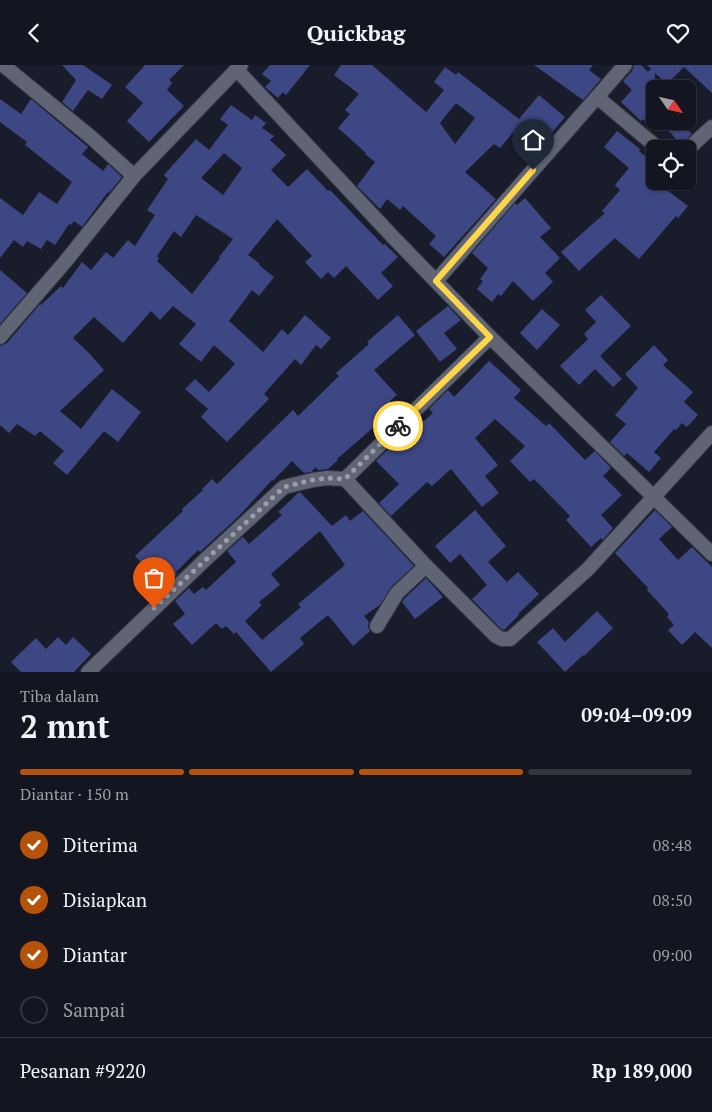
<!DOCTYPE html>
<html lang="id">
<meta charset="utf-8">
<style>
:root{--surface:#131520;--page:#20222d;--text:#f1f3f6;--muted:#9d9fa5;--line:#32343e;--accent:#b45309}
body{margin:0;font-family:"PT Serif",serif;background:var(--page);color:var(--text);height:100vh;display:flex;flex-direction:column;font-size:19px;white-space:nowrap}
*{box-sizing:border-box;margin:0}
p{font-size:16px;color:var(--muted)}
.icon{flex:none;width:28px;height:28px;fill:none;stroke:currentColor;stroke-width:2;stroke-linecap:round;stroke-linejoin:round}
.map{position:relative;height:607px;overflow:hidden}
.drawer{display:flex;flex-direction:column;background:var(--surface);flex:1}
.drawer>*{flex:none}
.needle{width:32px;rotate:124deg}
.controls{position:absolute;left:646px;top:15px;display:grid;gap:10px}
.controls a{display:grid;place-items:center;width:50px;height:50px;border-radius:8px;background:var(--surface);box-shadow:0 1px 4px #0004,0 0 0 1px var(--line);font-size:25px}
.pin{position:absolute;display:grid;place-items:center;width:42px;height:42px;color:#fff;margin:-51px -21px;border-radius:50% 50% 50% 0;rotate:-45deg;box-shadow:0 0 5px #0007}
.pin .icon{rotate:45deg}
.courier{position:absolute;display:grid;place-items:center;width:50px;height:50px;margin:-25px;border:4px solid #ffd54a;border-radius:50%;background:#fff;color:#222;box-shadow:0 1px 6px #0007}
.headline em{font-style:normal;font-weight:800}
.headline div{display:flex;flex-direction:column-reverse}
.headline{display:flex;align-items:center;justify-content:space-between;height:85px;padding:0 20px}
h1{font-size:32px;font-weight:800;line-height:38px}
.bar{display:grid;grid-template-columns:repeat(4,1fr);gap:8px 5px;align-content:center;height:60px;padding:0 20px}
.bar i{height:6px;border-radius:4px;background:var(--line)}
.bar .on{background:var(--accent)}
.bar p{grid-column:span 4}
.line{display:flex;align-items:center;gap:12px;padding:0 20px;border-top:1px solid var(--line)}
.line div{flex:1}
ol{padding:0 20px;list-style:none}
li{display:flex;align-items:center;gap:15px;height:55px}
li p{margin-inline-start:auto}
li .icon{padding:5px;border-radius:50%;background:var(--accent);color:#fff;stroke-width:4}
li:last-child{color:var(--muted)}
li i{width:28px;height:28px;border:2px solid var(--line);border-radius:50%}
header{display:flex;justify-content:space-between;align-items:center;height:65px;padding:0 20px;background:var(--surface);font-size:22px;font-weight:800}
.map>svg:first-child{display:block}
.building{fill:#3d4783;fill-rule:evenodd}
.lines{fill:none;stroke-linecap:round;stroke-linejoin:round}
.minor-casing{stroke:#363844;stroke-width:16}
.minor{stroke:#606576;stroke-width:14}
.done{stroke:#9c9fab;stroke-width:5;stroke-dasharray:0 9}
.route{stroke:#ffd54a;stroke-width:6}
</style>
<header><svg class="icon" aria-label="back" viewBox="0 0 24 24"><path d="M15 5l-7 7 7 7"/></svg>Quickbag<svg class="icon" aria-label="heart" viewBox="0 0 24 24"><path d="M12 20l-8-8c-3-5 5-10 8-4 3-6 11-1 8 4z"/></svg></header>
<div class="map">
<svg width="712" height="607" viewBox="0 0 712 607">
<rect width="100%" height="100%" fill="#191c2b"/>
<g class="building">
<polygon points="62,0 83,0 112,20 102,34 88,25 73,46 62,37 76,15"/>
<polygon points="145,0 184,0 169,15 172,18 167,25 184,41 149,77 127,56 143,38 125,22"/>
<polygon points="270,0 310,0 286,30 283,27 278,33 265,22 271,16 262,9"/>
<path d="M341 0H372L426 47 444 25 434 17 445 2 456 10 458 7 519 54 539 30 565 52 544 77 521 58 500 83 494 79 465 107 496 134 444 192 429 179 436 171 403 141 400 145 387 134 380 144 357 121 375 97 365 89 366 88 338 63 350 49 345 45 359 29 334 10ZM456 38 475 53 455 79 440 58Z"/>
<polygon points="534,0 593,0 589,5 601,14 583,35"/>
<polygon points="634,0 641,0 648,7 651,4 647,0 712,0 712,28 684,2 667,19 655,8 655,65 643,54 641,56 621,37 632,25 623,16 632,6"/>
<polygon points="0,34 21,49 31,34 88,82 82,89 103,106 108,99 122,112 109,128 108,127 82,162 74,156 71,160 69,159 55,180 47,175 41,184 27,176 23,182 14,175 0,193 0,133 23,150 39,127 57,139 72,117 25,80 27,77 0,57"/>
<path d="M231 40 252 55 255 50 266 58 262 63 274 71 270 75 286 90 271 105 288 122 307 104 328 126 330 125 383 180 385 179 398 192 381 208 393 221 378 235 346 201 334 213 328 207 321 214 305 197 312 191 277 154 248 190 260 199 259 200 274 212 259 231 252 225 229 256 263 287 282 264 288 270 305 250 331 273 321 284 316 280 301 300 295 294 264 329 269 334 227 377 201 352 208 344 185 324 195 314 209 327 235 299 214 280 201 297 179 279 196 259 173 241 160 255 151 246 123 278 94 252 73 273 89 288 104 305 60 346 81 364 112 324 141 347 118 377 104 366 67 410 53 398 64 386 40 366 35 371 17 359 9 368 0 360V281L7 278 40 239 41 240 61 221 63 223 82 197 91 205 106 187 113 193 128 175 135 181 155 150 147 145 168 114 164 110 196 74 209 85 228 60 220 54ZM224 88 242 103 223 130 201 113ZM196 150 233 174 219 192 220 193 192 229 157 196 159 193 157 191 174 166 181 172Z"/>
<polygon points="659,56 679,56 692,69 681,79"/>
<polygon points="617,66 640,84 639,86 655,99 655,116 688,141 678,153 676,151 639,194 615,173 579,206 561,187 605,148 602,146 620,125 615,120 629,103 604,82"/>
<polygon points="525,133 551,163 540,172 560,193 545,208 553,217 533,236 513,216 501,231 498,229 492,237 477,224 483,216 480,214 488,203 472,188 515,138 517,140"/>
<polygon points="0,205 27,228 0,259"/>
<polygon points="601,230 631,261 600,291 622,314 613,322 595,304 579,320 560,301 588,274 584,269 596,257 585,245"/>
<polygon points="448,241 461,255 444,268 457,284 440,297 416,266"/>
<polygon points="542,244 560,260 537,285 520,268"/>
<polygon points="398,250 415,270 374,305 397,330 390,336 398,344 385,356 383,354 337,394 338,395 328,404 318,405 316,402 311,407 304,408 292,396 273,416 272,415 238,452 200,487 198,485 176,507 177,509 164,522 135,491 183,446 182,444 203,425 202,424 212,414 217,419 293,345 298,351 339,311 336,308 369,279 367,277"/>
<polygon points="654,280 668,295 663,300 693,327 684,337 698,350 687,362 682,358 676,365 674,364 654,387 661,393 649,407 627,388 624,391 610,377 626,359 615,350 638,323 625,309"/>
<polygon points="489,296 521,325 514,333 546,361 549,358 585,395 595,386 611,403 603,411 622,430 601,450 613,463 603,475 601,473 591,482 566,455 570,451 534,414 530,417 510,396 525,381 495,354 475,373 498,400 485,411 499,428 482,442 451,404 432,421 427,417 391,451 379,438 399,419 376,396 401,372 403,374 433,348 429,344 448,325 454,332"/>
<path d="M300 427 332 461 346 450 350 456 363 446 414 501 391 522 380 540 364 551 369 557 368 561 370 566 353 581 328 550 300 573 304 579 271 607 236 567 234 569 226 561 222 564 216 558 192 580 173 559 185 549 175 536 189 523 194 529 203 522 206 525 236 497 227 486 243 472 249 479 282 450 278 447 298 428ZM320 466 345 500 298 539 301 542 262 575 245 556 262 540 259 537 280 520 271 509Z"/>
<polygon points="475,445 506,481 488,497 507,517 518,507 539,529 518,549 519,550 504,565 501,564 472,534 487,520 460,489 450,498 435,481"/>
<polygon points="655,445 672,462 659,474 678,495 692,482 712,502 712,583 695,567 682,580 668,565 674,560 667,552 669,549 647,525 648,523 615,488"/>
<polygon points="426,513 443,532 415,554 402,537 404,534"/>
<polygon points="597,546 613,563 584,591 583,590 565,607 537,577 553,563 565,577"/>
<polygon points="58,572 66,580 73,572 91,589 74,607 21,607 11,597 36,573 46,584"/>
</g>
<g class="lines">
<defs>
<g id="minor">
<polyline points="3,0 92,73 134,111"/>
<polyline points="237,5 391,170 490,272 712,489"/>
<polyline points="597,32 625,0"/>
<polyline points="688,84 712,62"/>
<polyline points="436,216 597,32 659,84"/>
<polyline points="0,272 65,197 134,111 241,0"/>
<polyline points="345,414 426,501 496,571 502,574 510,574 588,504 712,368"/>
<polyline points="377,561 397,528 426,501"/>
<polyline points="88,607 208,492 284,422 313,415 327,413 345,414 490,272"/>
</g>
</defs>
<use href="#minor" class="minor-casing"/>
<use href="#minor" class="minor"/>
</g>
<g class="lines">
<polyline class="done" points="154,543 284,422 312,415 327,413 345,414 398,361"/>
<polyline class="route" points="398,361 490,272 436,216 533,105"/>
</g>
</svg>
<div class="controls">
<a><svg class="needle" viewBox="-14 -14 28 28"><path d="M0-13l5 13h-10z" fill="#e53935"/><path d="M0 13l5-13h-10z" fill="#9d9fa5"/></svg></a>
<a><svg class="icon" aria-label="locate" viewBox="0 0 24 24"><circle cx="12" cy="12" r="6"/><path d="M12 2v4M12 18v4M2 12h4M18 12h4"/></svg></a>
</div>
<div class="pin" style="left:154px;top:543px;background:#ea580c"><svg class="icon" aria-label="bag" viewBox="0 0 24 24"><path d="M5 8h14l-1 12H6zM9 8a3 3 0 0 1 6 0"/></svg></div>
<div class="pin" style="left:533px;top:105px;background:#1f2937"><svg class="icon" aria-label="home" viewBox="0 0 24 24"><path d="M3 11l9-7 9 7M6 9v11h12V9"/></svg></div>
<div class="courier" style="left:398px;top:361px"><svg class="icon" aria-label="bike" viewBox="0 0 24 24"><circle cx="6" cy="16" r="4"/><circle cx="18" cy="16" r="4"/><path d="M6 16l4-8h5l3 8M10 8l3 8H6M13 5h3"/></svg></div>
</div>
<section class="drawer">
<div class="headline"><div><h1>2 mnt</h1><p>Tiba dalam</p></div><em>09:04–09:09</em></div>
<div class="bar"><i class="on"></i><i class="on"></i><i class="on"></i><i></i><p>Diantar · 150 m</p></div>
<ol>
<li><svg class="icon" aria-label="check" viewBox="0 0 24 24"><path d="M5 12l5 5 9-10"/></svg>Diterima<p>08:48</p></li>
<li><svg class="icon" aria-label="check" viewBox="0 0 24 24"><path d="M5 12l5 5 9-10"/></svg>Disiapkan<p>08:50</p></li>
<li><svg class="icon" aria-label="check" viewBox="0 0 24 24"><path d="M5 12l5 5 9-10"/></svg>Diantar<p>09:00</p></li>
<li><i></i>Sampai</li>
</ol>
<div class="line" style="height:65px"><div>Pesanan #9220</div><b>Rp 189,000</b></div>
</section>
